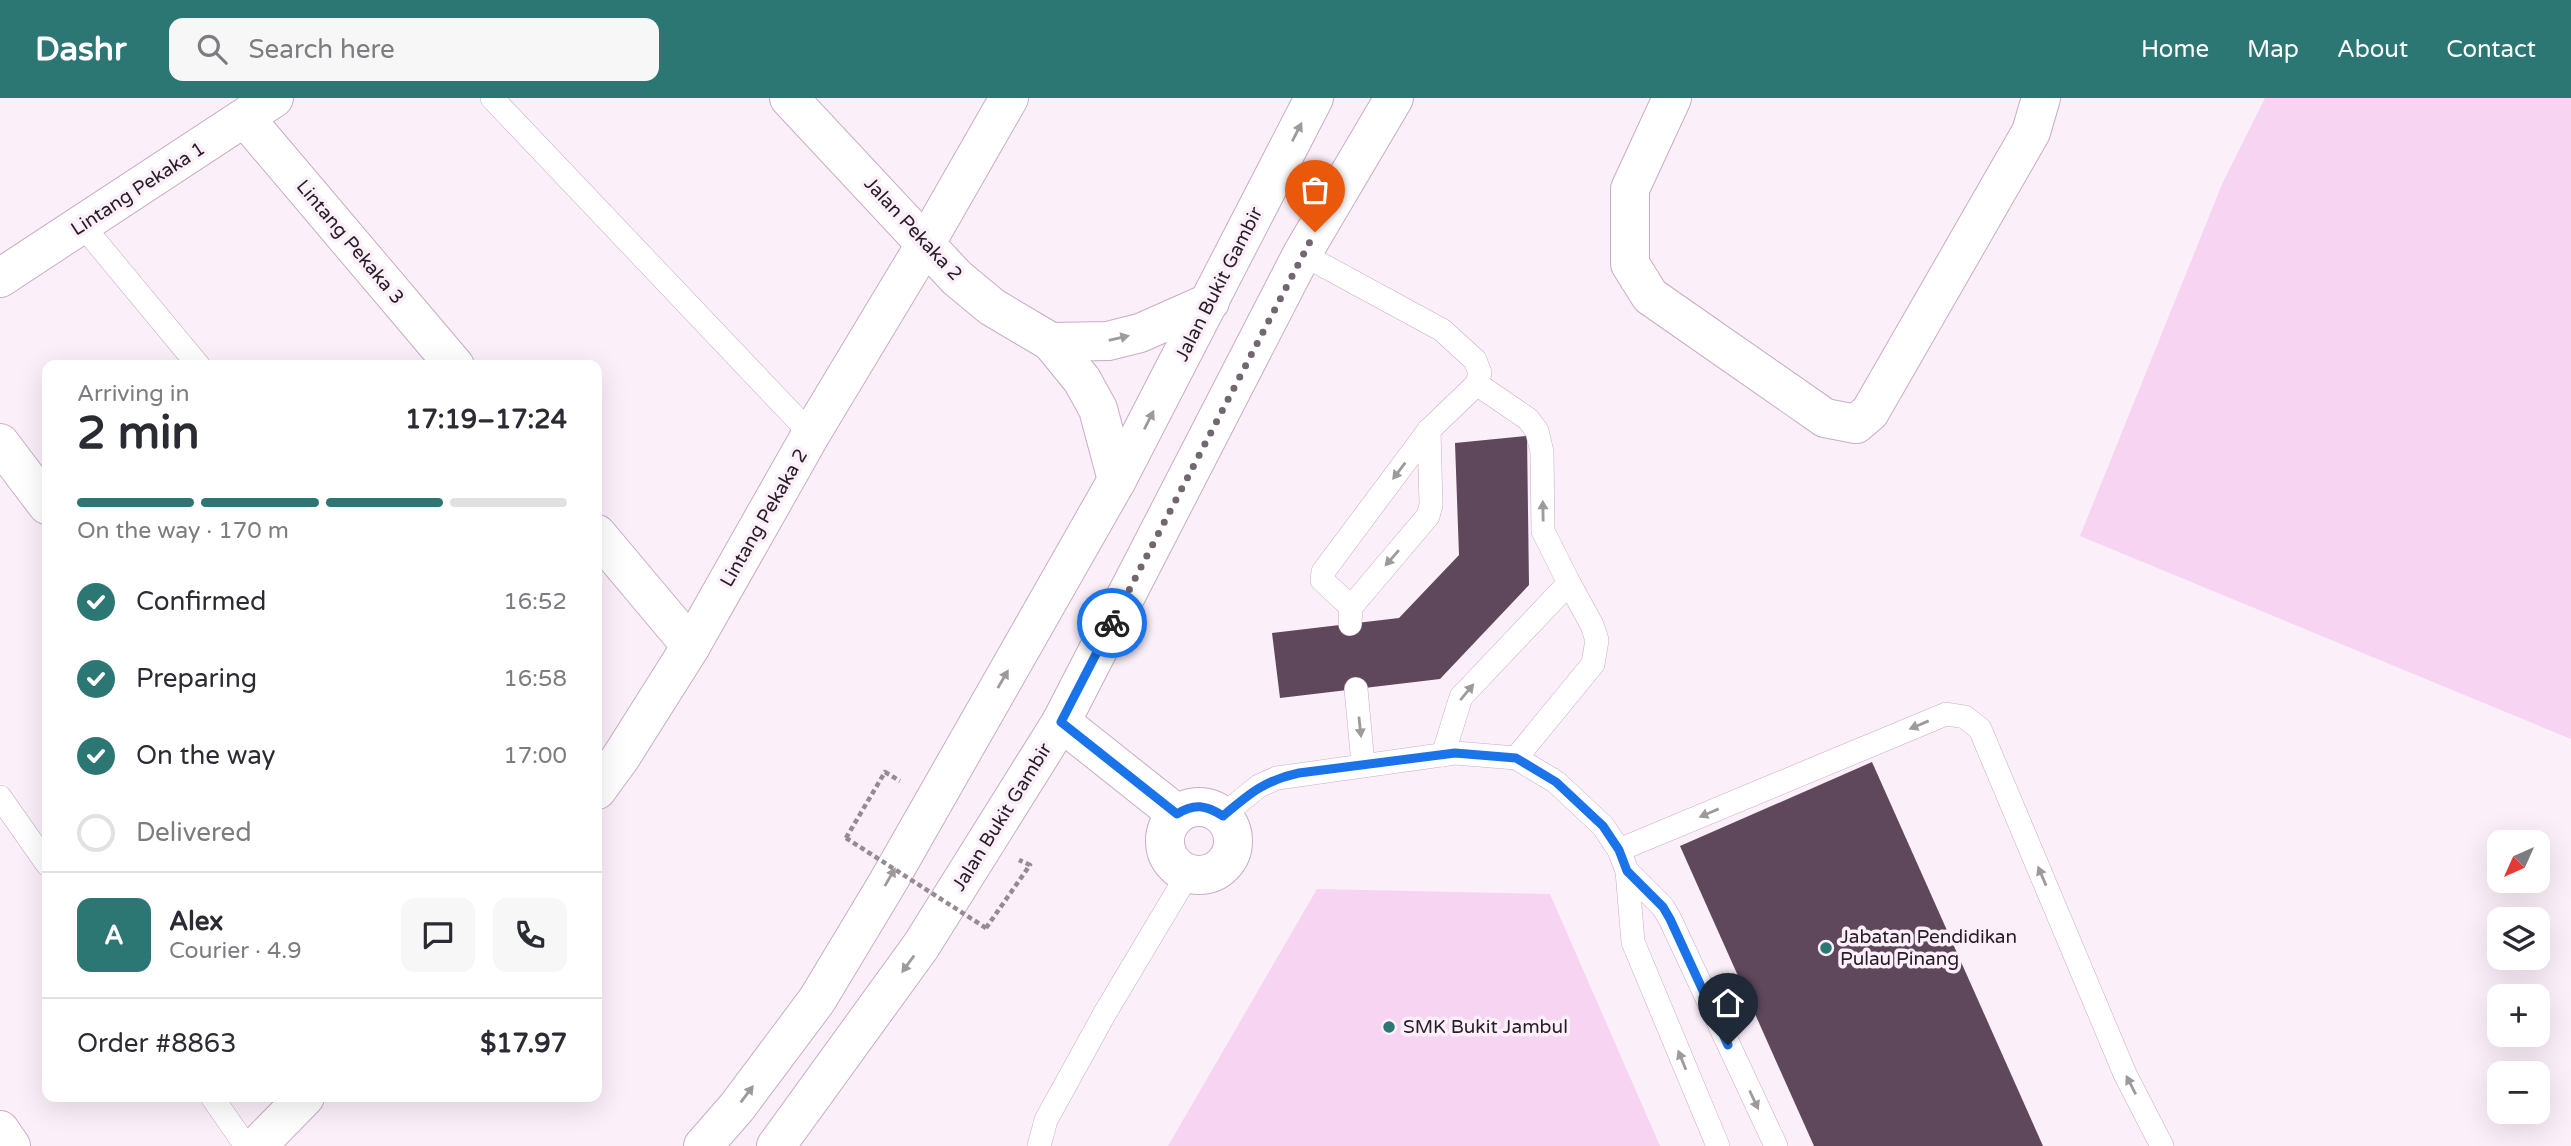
<!DOCTYPE html>
<meta charset="utf-8">
<style>
:root{--surface:#fff;--page:#f7f7f7;--text:#2b2b33;--muted:#7c7c81;--line:#e1e1e2;--accent:#2c7674}
body{margin:0;font-family:"Varela Round",sans-serif;background:var(--page);color:var(--text);height:100vh;display:flex;flex-direction:column;font-size:26px;white-space:nowrap}
*{box-sizing:border-box;margin:0}
p{font-size:23px;color:var(--muted)}
.icon{flex:none;width:38px;height:38px;fill:none;stroke:currentColor;stroke-width:2;stroke-linecap:round;stroke-linejoin:round}
.map{position:relative;flex:1;overflow:hidden}
.details{position:absolute;left:42px;top:262px;width:560px;height:742px;display:flex;flex-direction:column;background:var(--surface);border-radius:14px;box-shadow:0 7px 28px #0002}
.details>*{flex:none}
.needle{width:46px;rotate:225deg}
.tools{position:absolute;left:2487px;top:732px;display:grid;gap:14px}
.tools a{display:grid;place-items:center;width:63px;height:63px;border-radius:14px;background:var(--surface);box-shadow:0 7px 28px #0002;font-size:35px}
.pin{position:absolute;display:grid;place-items:center;width:60px;height:60px;color:#fff;margin:-72px -30px;border-radius:50% 50% 50% 0;rotate:-45deg;box-shadow:0 0 7px #0007}
.pin .icon{rotate:45deg}
.courier{position:absolute;display:grid;place-items:center;width:70px;height:70px;margin:-35px;border:5px solid #1a73e8;border-radius:50%;background:#fff;color:#222;box-shadow:0 2px 9px #0007}
.headline em{font-style:normal;font-weight:700}
.headline div{display:flex;flex-direction:column-reverse}
.headline{display:flex;align-items:center;justify-content:space-between;height:119px;padding:0 35px}
h1{font-size:46px;font-weight:700;line-height:52px}
.bar{display:grid;grid-template-columns:repeat(4,1fr);gap:10px 7px;align-content:center;height:84px;padding:0 35px}
.bar i{height:9px;border-radius:5px;background:var(--line)}
.bar .active{background:var(--accent)}
.bar p{grid-column:span 4}
.line{display:flex;align-items:center;gap:18px;padding:0 35px;border-top:2px solid var(--line)}
.line div{flex:1}
.round{display:grid;place-items:center;flex:none;width:74px;height:74px;border-radius:14px;background:var(--page)}
ol{padding:0 35px;list-style:none}
li{display:flex;align-items:center;gap:21px;height:77px}
li p{margin-inline-start:auto}
li .icon{padding:7px;border-radius:50%;background:var(--accent);color:#fff;stroke-width:4}
li:last-child{color:var(--muted)}
li i{width:38px;height:38px;border:4px solid var(--line);border-radius:50%}
header{display:flex;align-items:center;gap:42px;box-sizing:border-box;height:98px;padding:0 35px;background:var(--accent);color:#fff}
header strong{font-size:33px}
nav{display:flex;gap:38px;margin-inline-start:auto;font-size:24px}
.search{width:490px;height:63px;background:var(--page);display:flex;align-items:center;gap:18px;box-sizing:border-box;padding:0 24px;border-radius:14px;color:var(--muted);font-size:26px}
.map>svg:first-child{display:block}
.green{fill:#f6d4f2}
.building{fill:#5f475c}
.lines{fill:none;stroke-linecap:round;stroke-linejoin:round}
.lane-casing{stroke:#c9acc5;stroke-width:24}
.street-casing{stroke:#c9acc5;stroke-width:40}
.primary-casing{stroke:#c9acc5;stroke-width:40}
.path{stroke:#968a95;stroke-width:4.5;stroke-dasharray:5 3.5;stroke-linecap:butt}
.lane{stroke:#fff;stroke-width:23}
.street{stroke:#fff;stroke-width:38}
.primary{stroke:#fff;stroke-width:38}
.path-bridge{stroke:#968a95;stroke-width:4.5;stroke-dasharray:5 3.5;stroke-linecap:butt}
.oneway{fill:#9e999d}
.done{stroke:#726670;stroke-width:7;stroke-dasharray:0 12.6}
.route{stroke:#1a73e8;stroke-width:9}
.poi-dot{fill:#2c7674;stroke:#fbeffa;stroke-width:2.5}
.labels{text-anchor:middle;dominant-baseline:central;stroke-width:7;stroke-linejoin:round;paint-order:stroke}
.street-label{font-size:19px;fill:#281d26;stroke:#fbeffa}
.poi-label{font-size:19px;fill:#281d26;stroke:#fbeffa;text-anchor:start}
</style>
<header>
<strong>Dashr</strong>
<div class="search"><svg class="icon" aria-label="search" viewBox="0 0 24 24"><circle cx="10" cy="10" r="6"/><path d="M15 15l6 6"/></svg>Search here</div>
<nav><a>Home</a><a>Map</a><a>About</a><a>Contact</a></nav>
</header>
<div class="map">
<svg width="2571" height="1048" viewBox="0 0 2571 1048">
<rect width="100%" height="100%" fill="#fbeffa"/>
<g class="green">
<polygon points="2265,0 2571,0 2571,641 2080,438 2223,84"/>
<polygon points="1317,791 1550,796 1660,1048 1168,1048"/>
</g>
<g class="building">
<polygon points="1527,338 1529,487 1440,581 1280,600 1272,535 1399,520 1459,457 1455,345"/>
<polygon points="1872,664 2043,1048 1814,1048 1680,748"/>
</g>
<g class="lines">
<defs>
<g id="lane">
<polyline points="492,0 811,336"/>
<polyline points="83,128 199,268"/>
<polyline points="1302,156 1442,232 1475,262 1480,275 1477,286 1429,332 1323,474 1322,482 1351,509"/>
<polyline points="1350,526 1351,509 1428,418 1431,407 1429,332"/>
<polyline points="1356,591 1363,666"/>
<polyline points="1443,657 1461,599 1569,485 1543,433 1542,354 1537,333 1528,321 1477,286"/>
<polyline points="1516,660 1593,566 1597,542 1592,527 1569,485"/>
<polyline points="0,699 47,766"/>
<polyline points="1223,717 1259,688 1277,680 1455,655 1516,660 1556,684 1603,728 1619,752 1627,773 1633,844 1718,1048"/>
<polyline points="1619,752 1946,616 1965,619 1980,631 2125,976 2162,1048"/>
<polyline points="1627,773 1663,809 1670,821 1776,1048"/>
<polyline points="212,999 246,1048"/>
<polyline points="1039,1048 1046,1022 1105,915 1188,776"/>
</g>
<g id="street">
<polyline points="789,0 957,180 992,209 1051,244 1082,282 1098,311 1117,382"/>
<polyline points="1672,0 1630,91 1630,166 1650,198 1825,320 1856,326 1870,314 2031,34 2041,0"/>
<polyline points="245,20 455,268"/>
<polyline points="0,180 274,0"/>
<polyline points="1051,244 1108,243 1140,235 1210,204"/>
<polyline points="0,345 47,407"/>
<polyline points="597,436 691,548"/>
<polyline points="1061,624 1177,716"/>
<polyline points="597,692 621,659 691,548 811,336 926,145 1009,0"/>
<circle cx="1199" cy="743" r="34"/>
<polyline points="0,1032 11,1048"/>
<polyline points="257,1048 305,999"/>
</g>
<g id="primary">
<polyline points="703,1048 737,1009 817,902 888,784 1117,382 1314,0"/>
<polyline points="776,1048 921,848 1061,624 1302,156 1394,0"/>
</g>
</defs>
<use href="#lane" class="lane-casing"/>
<use href="#street" class="street-casing"/>
<use href="#primary" class="primary-casing"/>
<g class="path">
<polyline points="846,740 885,674 900,683"/>
<polyline points="986,830 1030,767 1019,762"/>
</g>
<use href="#lane" class="lane"/>
<use href="#street" class="street"/>
<use href="#primary" class="primary"/>
<polyline class="path-bridge" points="846,740 986,830"/>
</g>
<defs><path id="oneway-solid" d="M-6-.8H1V-3.2L6.5 0L1 3.2V.8H-6Z" transform="scale(1.75)"/></defs>
<g class="oneway">
<use href="#oneway-solid" transform="translate(1297 34) rotate(-63)"/>
<use href="#oneway-solid" transform="translate(1119 240) rotate(-13)"/>
<use href="#oneway-solid" transform="translate(1149 322) rotate(-63)"/>
<use href="#oneway-solid" transform="translate(1399 373) rotate(127)"/>
<use href="#oneway-solid" transform="translate(1543 413) rotate(-91)"/>
<use href="#oneway-solid" transform="translate(1392 460) rotate(131)"/>
<use href="#oneway-solid" transform="translate(1003 581) rotate(-60)"/>
<use href="#oneway-solid" transform="translate(1467 594) rotate(-50)"/>
<use href="#oneway-solid" transform="translate(1919 627) rotate(157)"/>
<use href="#oneway-solid" transform="translate(1360 629) rotate(84)"/>
<use href="#oneway-solid" transform="translate(1709 715) rotate(157)"/>
<use href="#oneway-solid" transform="translate(2042 778) rotate(-113)"/>
<use href="#oneway-solid" transform="translate(890 779) rotate(-60)"/>
<use href="#oneway-solid" transform="translate(908 866) rotate(126)"/>
<use href="#oneway-solid" transform="translate(1682 962) rotate(-112)"/>
<use href="#oneway-solid" transform="translate(2131 987) rotate(-117)"/>
<use href="#oneway-solid" transform="translate(747 996) rotate(-53)"/>
<use href="#oneway-solid" transform="translate(1754 1002) rotate(65)"/>
</g>
<g class="lines">
<polyline class="done" points="1112,525 1315,134"/>
<path class="route" d="M1112 525 1061 624 1177 716C1194 705 1206 707 1223 718 1249 696 1265 682 1299 675L1455 655 1516 660 1556 684 1603 728 1619 752 1627 773 1663 809 1670 821 1728 947"/>
</g>
<g class="poi-dot">
<circle cx="1826" cy="850" r="7"/>
<circle cx="1389" cy="929" r="7"/>
</g>
<g class="labels">
<g class="street-label">
<text transform="translate(138 91) rotate(-33)">Lintang Pekaka 1</text>
<text transform="translate(913 131) rotate(47)">Jalan Pekaka 2</text>
<text transform="translate(350 144) rotate(50)">Lintang Pekaka 3</text>
<text transform="translate(1219 186) rotate(-63)">Jalan Bukit Gambir</text>
<text transform="translate(764 420) rotate(-60)">Lintang Pekaka 2</text>
<text transform="translate(1002 719) rotate(-58)">Jalan Bukit Gambir</text>
</g>
<g class="poi-label">
<text x="1840" y="839">Jabatan Pendidikan<tspan x="1840" dy="22">Pulau Pinang</tspan></text>
<text x="1403" y="929">SMK Bukit Jambul</text>
</g>
</g>
</svg>
<div class="tools">
<a><svg class="needle" viewBox="-14 -14 28 28"><path d="M0-13l5 13h-10z" fill="#e53935"/><path d="M0 13l5-13h-10z" fill="#7c7c81"/></svg></a>
<a><svg class="icon" aria-label="layers" viewBox="0 0 24 24"><path d="M12 4l9 5-9 5-9-5zM3 14l9 5 9-5"/></svg></a>
<a>+</a>
<a>−</a>
</div>
<div class="pin" style="left:1315px;top:134px;background:#ea580c"><svg class="icon" aria-label="bag" viewBox="0 0 24 24"><path d="M5 8h14l-1 12H6zM9 8a3 3 0 0 1 6 0"/></svg></div>
<div class="pin" style="left:1728px;top:947px;background:#1f2937"><svg class="icon" aria-label="home" viewBox="0 0 24 24"><path d="M3 11l9-7 9 7M6 9v11h12V9"/></svg></div>
<div class="courier" style="left:1112px;top:525px"><svg class="icon" aria-label="bike" viewBox="0 0 24 24"><circle cx="6" cy="16" r="4"/><circle cx="18" cy="16" r="4"/><path d="M6 16l4-8h5l3 8M10 8l3 8H6M13 5h3"/></svg></div>
<section class="details">
<div class="headline"><div><h1>2 min</h1><p>Arriving in</p></div><em>17:19–17:24</em></div>
<div class="bar"><i class="active"></i><i class="active"></i><i class="active"></i><i></i><p>On the way · 170 m</p></div>
<ol>
<li><svg class="icon" aria-label="check" viewBox="0 0 24 24"><path d="M5 12l5 5 9-10"/></svg>Confirmed<p>16:52</p></li>
<li><svg class="icon" aria-label="check" viewBox="0 0 24 24"><path d="M5 12l5 5 9-10"/></svg>Preparing<p>16:58</p></li>
<li><svg class="icon" aria-label="check" viewBox="0 0 24 24"><path d="M5 12l5 5 9-10"/></svg>On the way<p>17:00</p></li>
<li><i></i>Delivered</li>
</ol>
<div class="line" style="height:126px"><b class="round" style="background:var(--accent);color:#fff">A</b><div><b>Alex</b><p>Courier · 4.9</p></div><a class="round"><svg class="icon" aria-label="chat" viewBox="0 0 24 24"><path d="M4 5h16v11H9l-5 4z"/></svg></a><a class="round"><svg class="icon" aria-label="phone" viewBox="0 0 24 24"><path d="M5 4h4l2 5-3 2q2 4 5 5l2-3 5 2v4C11 20 4 13 5 4z"/></svg></a></div>
<div class="line" style="height:91px"><div>Order #8863</div><b>$17.97</b></div>
</section>
</div>
